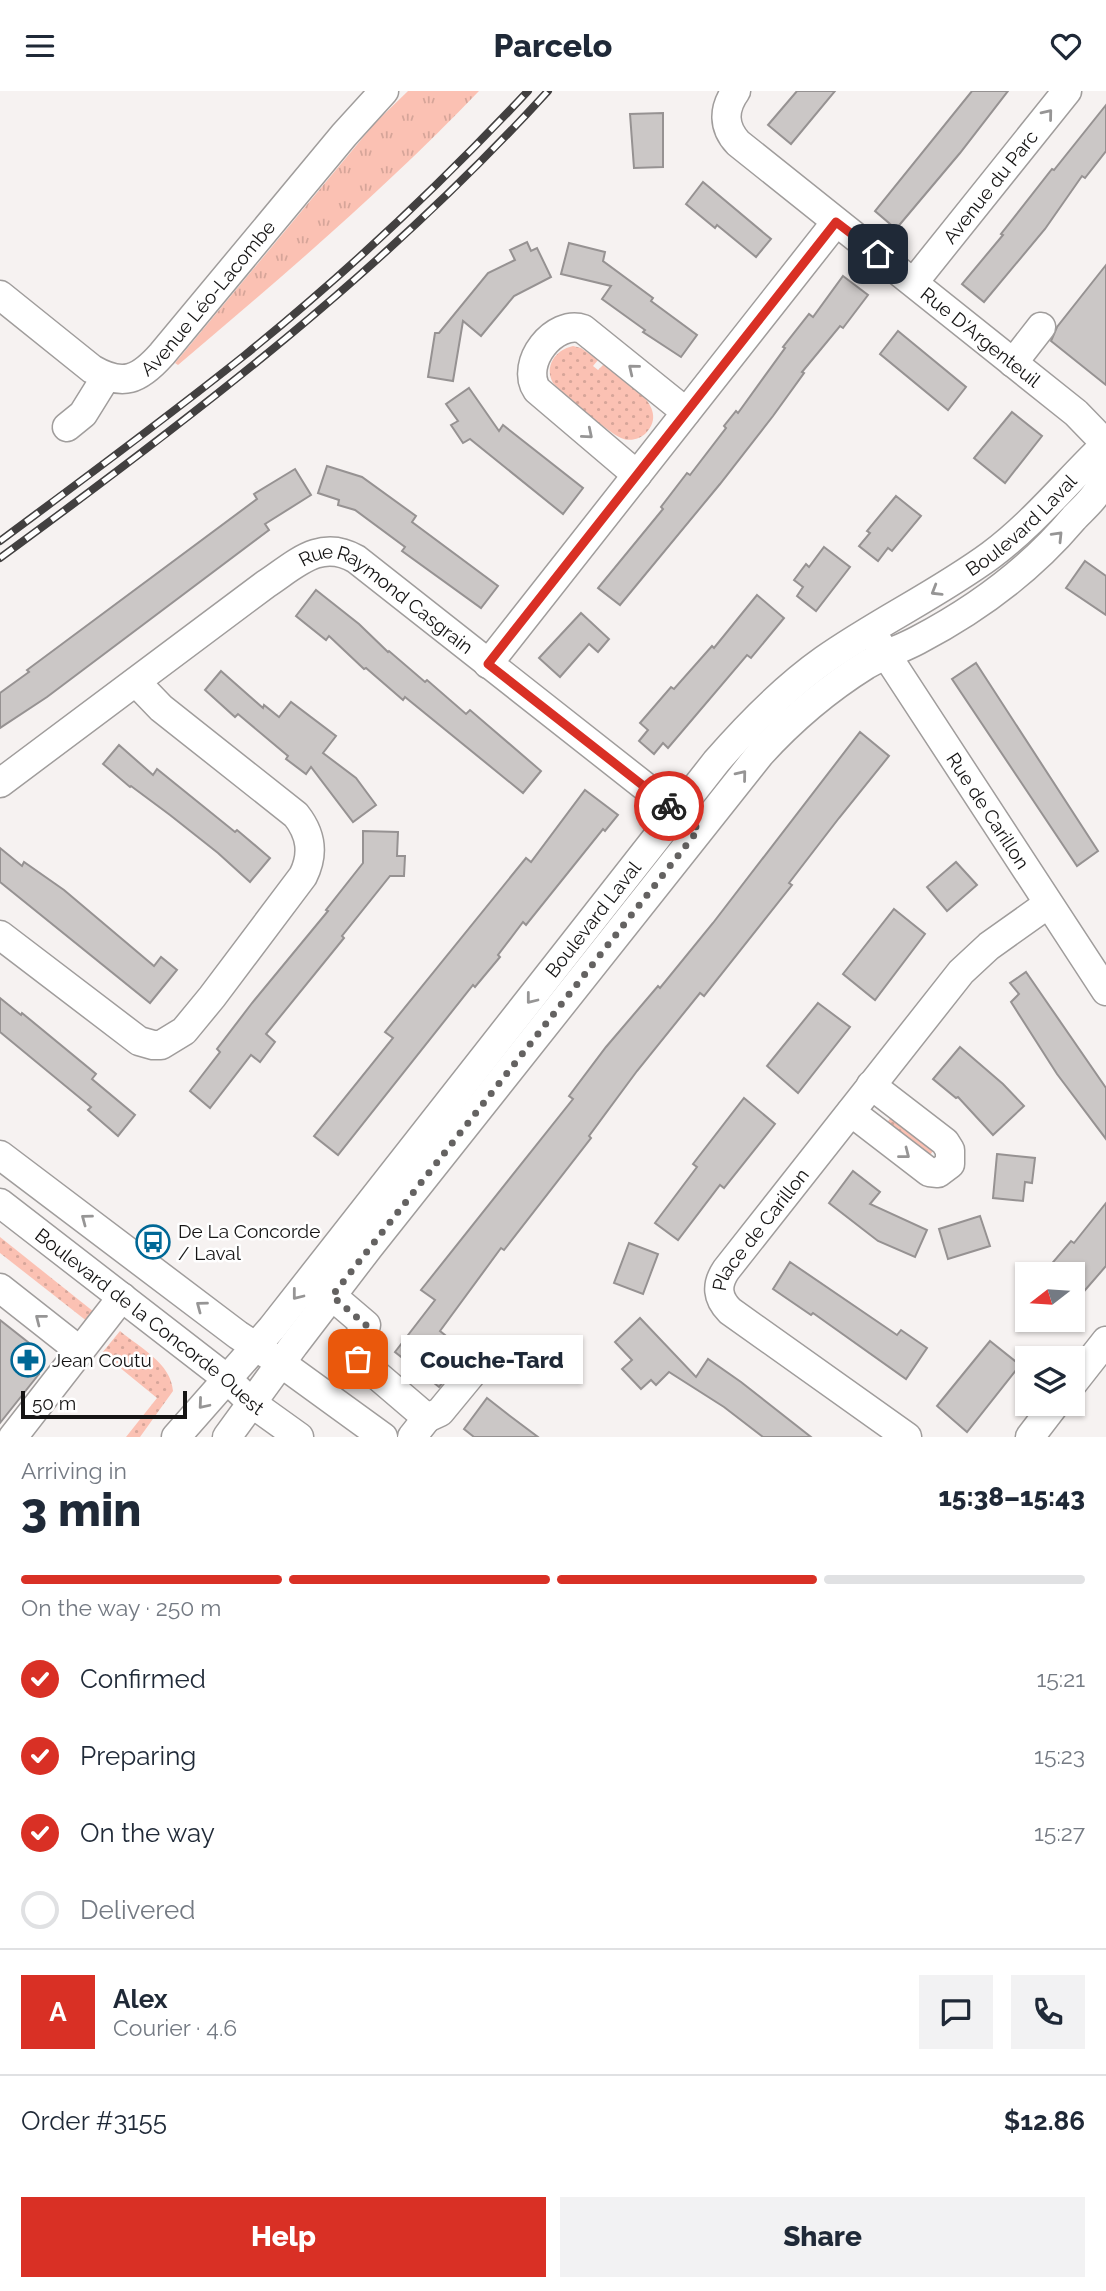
<!DOCTYPE html>
<meta charset="utf-8">
<style>
:root{--surface:#fff;--page:#f2f2f3;--text:#1f2937;--muted:#747a83;--line:#e0e1e3;--accent:#d93025}
body{margin:0;font-family:Raleway,sans-serif;background:var(--page);color:var(--text);height:100vh;display:flex;flex-direction:column;font-size:26px;white-space:nowrap}
*{box-sizing:border-box;margin:0}
p{font-size:23px;color:var(--muted)}
.icon{flex:none;width:38px;height:38px;fill:none;stroke:currentColor;stroke-width:2;stroke-linecap:round;stroke-linejoin:round}
.map{position:relative;height:1346px;overflow:hidden}
.side{display:flex;flex-direction:column;background:var(--surface);flex:1}
.side>*{flex:none}
.needle{width:46px;rotate:253deg}
.controls{position:absolute;left:1015px;top:1171px;display:grid;gap:14px}
.controls a{display:grid;place-items:center;width:70px;height:70px;border-radius:0px;background:var(--surface);box-shadow:0 2px 5px #0004;font-size:35px}
.scale{position:absolute;left:21px;bottom:18px;width:166px;box-sizing:border-box;padding-left:7px;border:4px solid #151414;border-top:0;font-size:19px;line-height:24px;white-space:nowrap;color:#151414;-webkit-text-stroke:5px #fff;paint-order:stroke}
.pin{position:absolute;display:grid;place-items:center;width:60px;height:60px;color:#fff;margin:-30px;border-radius:14px;box-shadow:0 4px 10px #0006}
.courier{position:absolute;display:grid;place-items:center;width:70px;height:70px;margin:-35px;border:5px solid #d93025;border-radius:50%;background:#fff;color:#222;box-shadow:0 2px 9px #0007}
.bubble{position:absolute;height:49px;border-radius:0px;background:var(--surface);box-shadow:0 2px 5px #0004;font-size:23px;font-weight:800;line-height:49px;text-align:center}
.overview em{font-style:normal;font-weight:800}
.overview div{display:flex;flex-direction:column-reverse}
.overview{display:flex;align-items:center;justify-content:space-between;height:119px;padding:0 21px}
h1{font-size:46px;font-weight:800;line-height:52px}
.bar{display:grid;grid-template-columns:repeat(4,1fr);gap:10px 7px;align-content:center;height:84px;padding:0 21px}
.bar i{height:9px;border-radius:5px;background:var(--line)}
.bar .selected{background:var(--accent)}
.bar p{grid-column:span 4}
.line{display:flex;align-items:center;gap:18px;padding:0 21px;border-top:2px solid var(--line)}
.line div{flex:1}
.round{display:grid;place-items:center;flex:none;width:74px;height:74px;border-radius:0px;background:var(--page)}
ol{padding:0 21px;list-style:none}
li{display:flex;align-items:center;gap:21px;height:77px}
li p{margin-inline-start:auto}
li .icon{padding:7px;border-radius:50%;background:var(--accent);color:#fff;stroke-width:4}
li:last-child{color:var(--muted)}
li i{width:38px;height:38px;border:4px solid var(--line);border-radius:50%}
.cta{display:flex;gap:14px;margin-top:auto;padding:14px 21px}
.cta a{flex:1;height:80px;border-radius:0px;background:var(--accent);color:#fff;font-size:28px;font-weight:800;line-height:80px;text-align:center}
.cta a+a{background:var(--page);color:var(--text)}
header{display:flex;justify-content:space-between;align-items:center;height:91px;padding:0 21px;background:var(--surface);font-size:32px;font-weight:800}
.map>svg:first-child{display:block}
.grass{fill:url(#grass-dots)}
.park{fill:url(#park-tufts)}
.building{fill:#cbc7c6;stroke:#969292;stroke-width:2}
.lines{fill:none;stroke-linecap:round;stroke-linejoin:round}
.minor-casing{stroke:#a09d9c;stroke-width:31}
.minor{stroke:#fff;stroke-width:28}
.rail-casing{stroke:#424040;stroke-width:8}
.rail{stroke:#fff;stroke-width:5;stroke-dasharray:16;stroke-linecap:butt}
.oneway{stroke:#969595}
.done{stroke:#646261;stroke-width:7;stroke-dasharray:0 12.6}
.route{stroke:#d93025;stroke-width:9}
.labels{text-anchor:middle;dominant-baseline:central;stroke-width:5;stroke-linejoin:round;paint-order:stroke}
.street-label{font-size:19px;fill:#151414;stroke:#fff}
.poi-label{font-size:19px;fill:#151414;stroke:#fff;text-anchor:start}
</style>
<header><svg class="icon" aria-label="menu" viewBox="0 0 24 24"><path d="M4 6h16M4 12h16M4 18h16"/></svg>Parcelo<svg class="icon" aria-label="heart" viewBox="0 0 24 24"><path d="M12 20l-8-8c-3-5 5-10 8-4 3-6 11-1 8 4z"/></svg></header>
<div class="map">
<svg width="1106" height="1346" viewBox="0 0 1106 1346">
<defs>
<pattern id="grass-dots" width="8" height="8" patternUnits="userSpaceOnUse" patternTransform="scale(1.75)"><rect width="8" height="8" fill="#fbc1b3"/><path d="M2 2h.1M6 6h.1" fill="none" stroke="#d6a599" stroke-width="1.8" stroke-linecap="round"/></pattern>
<pattern id="park-tufts" width="24" height="20" patternUnits="userSpaceOnUse" patternTransform="scale(1.75)"><rect width="24" height="20" fill="#fbc1b3"/><path d="M3 7l-1-3M5 7V3M7 7l1-3M15 17l-1-3M17 17v-4M19 17l1-3" fill="none" stroke="#d6a599"/></pattern>
</defs>
<rect width="100%" height="100%" fill="#f6f2f1"/>
<g class="grass">
<path d="M573 255 581 257 598 269 593 275 598 279 604 273C622 288 672 315 646 342 640 348 630 351 621 347 608 341 564 304 553 292 544 275 555 259 573 255Z"/>
<polygon points="892,1025 933,1060 930,1064 886,1033"/>
<polygon points="0,1146 94,1221 88,1231 0,1162"/>
<path d="M120 1240C140 1257 171 1272 173 1300L140 1346H126L157 1307 102 1262Z"/>
</g>
<path class="park" d="M408 0H479C385 98 282 186 178 274L175 272 375 32Z"/>
<g class="building">
<polygon points="797,0 835,0 791,53 768,34"/>
<polygon points="972,0 1008,0 960,62 896,138 875,120"/>
<polygon points="1106,14 1106,60 1085,87 1082,85 1045,138 984,211 962,193 1003,144 1001,143 1052,78 1054,79"/>
<polygon points="663,22 663,76 634,77 630,23"/>
<polygon points="703,91 771,148 756,166 717,134 715,137 686,113"/>
<polygon points="527,151 531,160 537,157 551,186 514,205 481,245 463,230 453,290 428,286 435,242 439,242 488,182 515,169 510,159"/>
<polygon points="569,152 605,161 603,170 653,207 651,210 697,244 681,266 643,241 645,239 602,208 611,195 561,183"/>
<polygon points="1106,174 1106,294 1051,250 1057,236"/>
<polygon points="843,185 868,204 843,237 840,235 802,281 804,282 773,325 720,393 620,514 598,497 663,418 661,416 687,382 690,384 726,337 724,335 736,320 738,322 785,257 783,256 809,223 813,226"/>
<polygon points="898,240 966,296 948,319 880,263"/>
<polygon points="469,297 499,340 503,334 583,397 563,423 470,348 463,352 451,334 458,330 446,313"/>
<polygon points="1012,321 1042,345 1005,392 974,367"/>
<polygon points="327,375 362,386 416,425 412,431 498,495 481,517 402,460 405,456 355,419 338,414 339,409 318,402"/>
<polygon points="295,378 311,404 265,433 269,439 47,606 0,637 0,602 29,581 27,579 257,408 254,403"/>
<polygon points="896,405 921,425 892,460 888,457 878,470 859,455 870,442 867,440"/>
<polygon points="824,456 850,476 816,520 797,505 803,496 794,489 806,473 809,476"/>
<polygon points="1085,470 1106,485 1106,524 1066,497"/>
<polygon points="316,499 359,533 388,561 389,560 425,591 427,589 466,623 470,619 541,680 523,702 405,606 403,609 366,577 364,578 329,545 326,549 296,525"/>
<polygon points="757,504 784,527 751,567 747,564 668,657 663,652 654,663 639,650 648,639 640,632 671,596 674,598 712,555 714,557"/>
<polygon points="581,522 609,548 598,561 589,553 560,586 539,567"/>
<polygon points="976,572 1098,760 1077,775 952,588"/>
<polygon points="221,580 263,617 264,614 279,626 291,611 336,645 323,662 356,687 376,714 353,731 311,676 306,683 286,668 288,665 238,623 235,626 205,599"/>
<polygon points="860,641 889,665 839,727 789,792 792,794 704,905 700,902 637,980 589,1045 591,1047 504,1159 501,1157 440,1240 469,1263 439,1296 395,1261 435,1209 421,1199 573,1008 569,1005 606,956 658,895 660,897 713,832"/>
<polygon points="119,654 153,684 157,678 235,741 237,739 270,767 250,791 218,762 170,724 131,695 130,696 103,673"/>
<polygon points="585,699 618,724 605,740 603,738 526,834 523,831 498,864 500,866 475,896 473,894 338,1064 314,1045 393,947 385,941 526,767 531,771"/>
<polygon points="363,740 398,741 397,765 405,765 404,785 390,785 342,845 344,847 266,943 275,951 260,971 251,964 210,1017 190,1000 220,961 217,958 252,912 328,820 326,819 363,772"/>
<polygon points="0,757 22,775 24,771 64,799 154,875 161,866 177,879 150,912 0,791"/>
<polygon points="956,771 977,794 947,820 927,796"/>
<polygon points="894,818 925,843 875,909 843,883"/>
<polygon points="1026,881 1106,997 1106,1048 1057,983 1011,911 1019,903 1010,892"/>
<polygon points="0,907 21,924 22,922 96,983 92,988 135,1024 118,1045 88,1019 91,1016 0,941"/>
<polygon points="818,912 850,936 798,1002 767,975"/>
<polygon points="960,956 1003,993 1024,1015 993,1044 958,1006 956,1007 933,988"/>
<polygon points="744,1007 775,1033 724,1097 720,1094 678,1149 655,1132 697,1076 693,1073"/>
<polygon points="997,1063 1035,1067 1032,1092 1025,1091 1023,1110 993,1107"/>
<polygon points="853,1080 880,1101 870,1113 927,1139 915,1166 878,1150 829,1112"/>
<polygon points="1106,1112 1106,1175 1073,1213 1073,1183 1043,1183 1071,1150 1074,1152"/>
<polygon points="980,1125 990,1155 948,1168 939,1138"/>
<polygon points="629,1152 658,1163 643,1203 614,1192"/>
<polygon points="790,1171 897,1244 901,1239 927,1257 906,1288 813,1222 811,1224 773,1198"/>
<polygon points="640,1227 696,1286 708,1268 741,1291 811,1346 763,1346 724,1316 669,1281 656,1294 651,1289 641,1298 622,1278 632,1269 615,1251"/>
<polygon points="0,1229 38,1259 39,1283 0,1332"/>
<polygon points="990,1250 1020,1274 967,1341 937,1315"/>
<polygon points="487,1307 510,1325 538,1346 474,1346 464,1338"/>
</g>
<g class="lines">
<defs>
<g id="minor">
<path id="s1" d="M736 0C723 18 723 36 738 52L1076 322 1106 353"/>
<path id="s2" d="M914 191 1067 0"/>
<path id="s3" d="M0 204 92 278C123 296 139 289 162 263L344 44 384 0"/>
<polyline points="1013,272 1041,236"/>
<polyline points="67,336 83,323 106,286"/>
<path d="M637 384 537 299C519 272 555 228 583 238L686 321"/>
<path id="s4" d="M876 548 1106 900"/>
<polyline points="488,573 836,131"/>
<path id="s5" d="M0 692 266 493C295 474 320 447 356 468L690 731"/>
<path d="M0 844 139 950 153 954H161L184 940 212 906 303 785C314 763 311 743 296 724L161 617 136 591"/>
<polyline points="851,1021 929,1081 938,1082 950,1073 950,1059 945,1051 871,994"/>
<polyline points="0,1064 238,1244 281,1272 383,1346"/>
<path id="s6" d="M0 1112 226 1287 253 1313 299 1346"/>
<polyline points="0,1197 80,1260"/>
<polyline points="332,1205 366,1234 354,1254 358,1268 427,1327 412,1346"/>
<polyline points="1073,1292 1106,1250"/>
<polyline points="427,1327 440,1321 473,1281"/>
<polyline points="13,1346 122,1206"/>
<path id="s7" d="M176 1346 272 1237 716 671C749 633 783 598 824 569 878 531 938 503 991 464 1034 432 1068 389 1106 353"/>
<path d="M227 1346 294 1254 369 1156 760 663C791 629 826 599 866 574 883 564 901 558 918 549 977 518 1030 479 1073 428 1081 419 1096 407 1100 395 1104 383 1104 366 1106 353"/>
<path id="s8" d="M907 1346 730 1220C717 1207 716 1194 726 1179L961 881 989 855 1048 813"/>
<polyline points="1030,1346 1056,1312"/>
</g>
</defs>
<use href="#minor" class="minor-casing"/>
<use href="#minor" class="minor"/>
<defs>
<g id="rail">
<path d="M0 450C82 389 165 328 245 264 345 183 440 94 528 0"/>
<path d="M0 467C194 325 385 179 548 0"/>
</g>
</defs>
<use href="#rail" class="rail-casing"/>
<use href="#rail" class="rail"/>
</g>
<defs><path id="oneway-chevron" d="M-2-3.5L2.5 0L-2 3.5" fill="none" stroke-width="1.6" stroke-linecap="round" stroke-linejoin="round" transform="scale(1.75)"/></defs>
<g class="oneway">
<use href="#oneway-chevron" transform="translate(1048 23) rotate(-51)"/>
<use href="#oneway-chevron" transform="translate(633 278) rotate(-141)"/>
<use href="#oneway-chevron" transform="translate(588 343) rotate(40)"/>
<use href="#oneway-chevron" transform="translate(1058 445) rotate(-46)"/>
<use href="#oneway-chevron" transform="translate(936 500) rotate(149)"/>
<use href="#oneway-chevron" transform="translate(742 684) rotate(-51)"/>
<use href="#oneway-chevron" transform="translate(531 908) rotate(128)"/>
<use href="#oneway-chevron" transform="translate(905 1063) rotate(38)"/>
<use href="#oneway-chevron" transform="translate(86 1128) rotate(-143)"/>
<use href="#oneway-chevron" transform="translate(297 1204) rotate(128)"/>
<use href="#oneway-chevron" transform="translate(201 1215) rotate(-143)"/>
<use href="#oneway-chevron" transform="translate(40 1228) rotate(-142)"/>
<use href="#oneway-chevron" transform="translate(203 1313) rotate(130)"/>
</g>
<g class="lines">
<polyline class="done" points="358,1268 354,1254 366,1234 332,1205 699,738 669,715"/>
<polyline class="route" points="669,715 488,573 836,131 878,163"/>
</g>
<defs>
<symbol id="bus-ring" viewBox="-11 -11 22 22"><circle r="9.5" fill="#fff" stroke="#006896" stroke-width="1.5"/><path d="M-5-6H5V4H4V6H2V4H-2V6H-4V4H-5ZM-3.5-4V0h7V-4ZM-3.5 1.2v1.5H-2V1.2ZM2 1.2v1.5H3.5V1.2Z" fill="#006896"/></symbol>
<symbol id="pharmacy-ring" viewBox="-11 -11 22 22"><circle r="9.5" fill="#fff" stroke="#006896" stroke-width="1.5"/><path d="M-2-6h4v4h4v4h-4v4h-4v-4h-4v-4h4Z" fill="#006896"/></symbol>
</defs>
<g fill-rule="evenodd">
<use href="#bus-ring" x="134" y="1132" width="38" height="38"/>
<use href="#pharmacy-ring" x="9" y="1250" width="38" height="38"/>
</g>
<g class="labels">
<g class="street-label">
<text stroke="none"><textPath href="#s2" startOffset="122">Avenue du Parc</textPath></text>
<text stroke="none"><textPath href="#s3" startOffset="271">Avenue Léo-Lacombe</textPath></text>
<text stroke="none"><textPath href="#s1" startOffset="368">Rue D'Argenteuil</textPath></text>
<text stroke="none"><textPath href="#s7" startOffset="1253">Boulevard Laval</textPath></text>
<text stroke="none"><textPath href="#s5" startOffset="476">Rue Raymond Casgrain</textPath></text>
<text stroke="none"><textPath href="#s4" startOffset="205">Rue de Carillon</textPath></text>
<text stroke="none"><textPath href="#s7" startOffset="665">Boulevard Laval</textPath></text>
<text stroke="none"><textPath href="#s8" startOffset="315">Place de Carillon</textPath></text>
<text stroke="none"><textPath href="#s6" startOffset="191">Boulevard de la Concorde Ouest</textPath></text>
</g>
<g class="poi-label">
<text x="178" y="1140">De La Concorde<tspan x="178" dy="22">/ Laval</tspan></text>
<text x="52" y="1269">Jean Coutu</text>
</g>
</g>
</svg>
<div class="controls">
<a><svg class="needle" viewBox="-14 -14 28 28"><path d="M0-13l5 13h-10z" fill="#e53935"/><path d="M0 13l5-13h-10z" fill="#747a83"/></svg></a>
<a><svg class="icon" aria-label="layers" viewBox="0 0 24 24"><path d="M12 4l9 5-9 5-9-5zM3 14l9 5 9-5"/></svg></a>
</div>
<div class="scale">50 m</div>
<div class="pin" style="left:358px;top:1268px;background:#ea580c"><svg class="icon" aria-label="bag" viewBox="0 0 24 24"><path d="M5 8h14l-1 12H6zM9 8a3 3 0 0 1 6 0"/></svg></div>
<div class="pin" style="left:878px;top:163px;background:#1f2937"><svg class="icon" aria-label="home" viewBox="0 0 24 24"><path d="M3 11l9-7 9 7M6 9v11h12V9"/></svg></div>
<div class="courier" style="left:669px;top:715px"><svg class="icon" aria-label="bike" viewBox="0 0 24 24"><circle cx="6" cy="16" r="4"/><circle cx="18" cy="16" r="4"/><path d="M6 16l4-8h5l3 8M10 8l3 8H6M13 5h3"/></svg></div>
<div class="bubble" style="left:401px;top:1244px;width:182px">Couche-Tard</div>
</div>
<section class="side">
<div class="overview"><div><h1>3 min</h1><p>Arriving in</p></div><em>15:38–15:43</em></div>
<div class="bar"><i class="selected"></i><i class="selected"></i><i class="selected"></i><i></i><p>On the way · 250 m</p></div>
<ol>
<li><svg class="icon" aria-label="check" viewBox="0 0 24 24"><path d="M5 12l5 5 9-10"/></svg>Confirmed<p>15:21</p></li>
<li><svg class="icon" aria-label="check" viewBox="0 0 24 24"><path d="M5 12l5 5 9-10"/></svg>Preparing<p>15:23</p></li>
<li><svg class="icon" aria-label="check" viewBox="0 0 24 24"><path d="M5 12l5 5 9-10"/></svg>On the way<p>15:27</p></li>
<li><i></i>Delivered</li>
</ol>
<div class="line" style="height:126px"><b class="round" style="background:var(--accent);color:#fff">A</b><div><b>Alex</b><p>Courier · 4.6</p></div><a class="round"><svg class="icon" aria-label="chat" viewBox="0 0 24 24"><path d="M4 5h16v11H9l-5 4z"/></svg></a><a class="round"><svg class="icon" aria-label="phone" viewBox="0 0 24 24"><path d="M5 4h4l2 5-3 2q2 4 5 5l2-3 5 2v4C11 20 4 13 5 4z"/></svg></a></div>
<div class="line" style="height:91px"><div>Order #3155</div><b>$12.86</b></div>
<div class="cta"><a>Help</a><a>Share</a></div>
</section>
